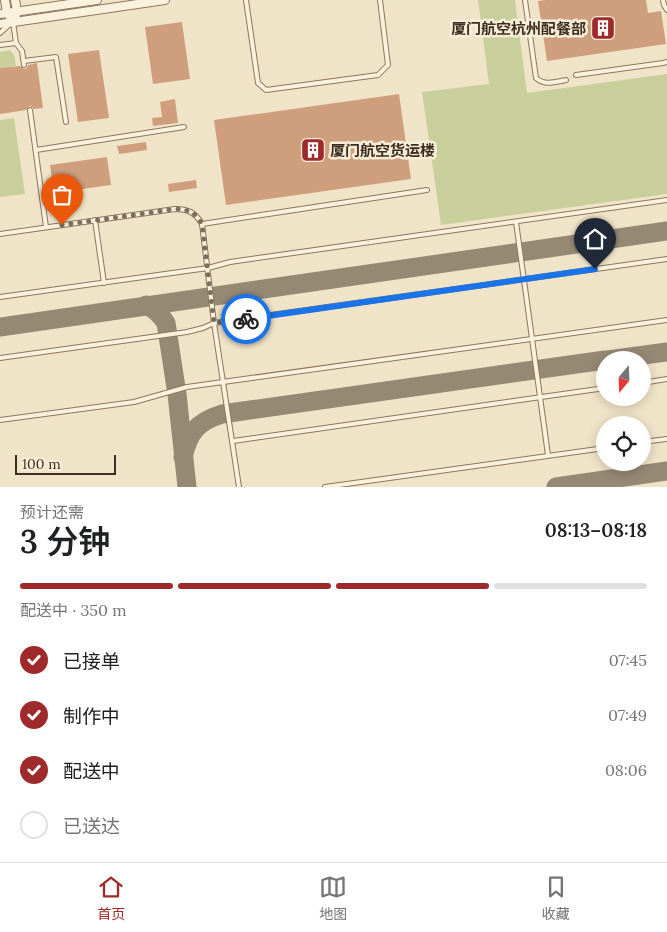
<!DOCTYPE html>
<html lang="zh">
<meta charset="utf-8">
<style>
:root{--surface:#fff;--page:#f6f6f6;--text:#202124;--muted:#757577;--line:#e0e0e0;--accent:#9e2a2b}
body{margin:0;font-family:Lora,"Noto Sans SC",serif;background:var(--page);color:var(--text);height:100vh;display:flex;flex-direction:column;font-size:19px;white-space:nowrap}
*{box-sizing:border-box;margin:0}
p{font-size:16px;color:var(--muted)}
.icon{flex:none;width:28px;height:28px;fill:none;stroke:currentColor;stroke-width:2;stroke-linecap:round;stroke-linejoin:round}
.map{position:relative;height:487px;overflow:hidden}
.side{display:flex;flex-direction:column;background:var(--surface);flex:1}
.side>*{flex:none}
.needle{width:32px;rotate:199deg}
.buttons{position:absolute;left:596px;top:351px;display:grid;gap:10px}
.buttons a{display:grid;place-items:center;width:55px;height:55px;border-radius:50%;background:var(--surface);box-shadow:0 2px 12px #0003;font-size:25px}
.scale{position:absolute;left:15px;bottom:12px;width:101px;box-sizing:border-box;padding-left:5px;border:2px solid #3d2e20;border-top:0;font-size:14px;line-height:18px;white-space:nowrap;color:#3d2e20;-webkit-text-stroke:4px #f7eed8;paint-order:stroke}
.pin{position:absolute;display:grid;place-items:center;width:42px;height:42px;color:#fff;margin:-51px -21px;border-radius:50% 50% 50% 0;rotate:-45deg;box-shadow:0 0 5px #0007}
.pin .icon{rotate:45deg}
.courier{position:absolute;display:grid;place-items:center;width:50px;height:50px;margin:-25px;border:4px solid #1a73e8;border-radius:50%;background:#fff;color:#222;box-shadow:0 1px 6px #0007}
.head em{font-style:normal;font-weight:600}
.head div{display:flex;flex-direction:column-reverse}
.head{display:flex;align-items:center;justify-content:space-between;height:85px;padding:0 20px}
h1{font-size:32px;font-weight:600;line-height:38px}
.bar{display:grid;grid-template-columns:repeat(4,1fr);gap:8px 5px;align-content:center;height:60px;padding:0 20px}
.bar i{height:6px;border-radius:4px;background:var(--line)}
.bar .selected{background:var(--accent)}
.bar p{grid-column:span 4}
ol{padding:0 20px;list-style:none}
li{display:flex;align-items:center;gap:15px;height:55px}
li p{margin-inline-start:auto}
li .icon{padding:5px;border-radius:50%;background:var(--accent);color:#fff;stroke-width:4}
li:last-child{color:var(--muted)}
li i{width:28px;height:28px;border:2px solid var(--line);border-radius:50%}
.dock{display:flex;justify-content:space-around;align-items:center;height:70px;border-top:1px solid var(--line);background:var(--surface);font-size:14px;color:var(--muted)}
.dock a{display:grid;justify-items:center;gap:2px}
.dock .selected{color:var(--accent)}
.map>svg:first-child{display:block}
.green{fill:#c9cf9b}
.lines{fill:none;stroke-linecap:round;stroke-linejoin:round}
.taxiway{stroke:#968974;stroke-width:19}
.building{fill:#cf9f7d}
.service-casing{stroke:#8d765c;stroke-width:6}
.minor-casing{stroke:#8d765c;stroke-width:10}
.service{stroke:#faf1dc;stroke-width:4}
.minor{stroke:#faf1dc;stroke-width:8}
.done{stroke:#7c6e5b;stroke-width:5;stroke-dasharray:0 9}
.route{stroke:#1a73e8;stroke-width:6}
.labels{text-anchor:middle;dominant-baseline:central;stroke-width:5;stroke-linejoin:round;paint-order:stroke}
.poi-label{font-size:15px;font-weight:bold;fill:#3d2e20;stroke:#f7eed8;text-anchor:end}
</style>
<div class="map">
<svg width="667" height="487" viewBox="0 0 667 487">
<rect width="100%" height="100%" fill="#f0e4c8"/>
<g class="green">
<polygon points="478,0 515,0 527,93 667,74 667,194 441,225 422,92 489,84"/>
<polygon points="10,50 14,55 16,66 0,68 0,52"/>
<polygon points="14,118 25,194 0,197 0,120"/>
</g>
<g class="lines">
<g class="taxiway">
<path d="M146 305C155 309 161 315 166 323L177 394 187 487"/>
<polyline points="0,327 667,231"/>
<polyline points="608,360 667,352"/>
<path d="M183 457C189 432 197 422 222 414L605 360"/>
<polyline points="556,487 667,471"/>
</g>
</g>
<g class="building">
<polygon points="546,0 646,0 648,13 661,11 666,44 547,61 538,1"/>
<polygon points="182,22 190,79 153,84 145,27"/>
<polygon points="99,50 109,118 78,122 68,54"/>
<polygon points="37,63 43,108 34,109 32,107 29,106 26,110 0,114 0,68 20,66 24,69 27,68 28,65"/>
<polygon points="399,94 411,179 226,205 214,120"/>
<polygon points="175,99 178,123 153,126 152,118 162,117 160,102"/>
<polygon points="146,142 147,150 119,154 117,146"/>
<polygon points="107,157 111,185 54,193 50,165"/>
<polygon points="196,180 197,188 169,192 168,184"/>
</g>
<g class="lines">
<defs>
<g id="service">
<polyline points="246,0 258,83 266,90 378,75 388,65 380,0"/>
<path d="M525 0 536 78C545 86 555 82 566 80"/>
<polyline points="663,0 664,5 667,10"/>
<polyline points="13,22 16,43 22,51 24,65"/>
<polyline points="0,33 11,23"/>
<polyline points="0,45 16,43"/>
<polyline points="24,61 56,57 66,122"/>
<polyline points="576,75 663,63 667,62"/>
<polyline points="30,110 46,227"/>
<polyline points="36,150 184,127"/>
<polyline points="95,220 104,283"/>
<polyline points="516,222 548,455"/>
<polyline points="202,224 427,190"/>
<path d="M0 234 175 209C188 209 195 212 202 224L214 323 239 487"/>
<polyline points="0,297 208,268 230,262 667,200"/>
<polyline points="0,358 187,332 203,328 214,323 667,259"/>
<polyline points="642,383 667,379"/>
<polyline points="0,420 134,402 187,387 667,320"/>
<polyline points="233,441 605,388"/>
<polyline points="642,442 667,439"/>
<polyline points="325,487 605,448"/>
</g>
<g id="minor">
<polyline points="5,0 7,13 10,17"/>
<polyline points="15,0 17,11 16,15"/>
<polyline points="0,14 97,0"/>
<polyline points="0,24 165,0"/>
</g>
</defs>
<use href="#service" class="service-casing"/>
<use href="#minor" class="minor-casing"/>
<use href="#service" class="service"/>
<use href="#minor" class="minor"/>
</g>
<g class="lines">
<path class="done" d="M62 225 175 209C188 209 195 212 202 224L214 323 246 319"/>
<polyline class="route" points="246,319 595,269"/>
</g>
<defs>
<symbol id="building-square" viewBox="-11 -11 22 22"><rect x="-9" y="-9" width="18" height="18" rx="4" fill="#9e2a2b" stroke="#f7eed8"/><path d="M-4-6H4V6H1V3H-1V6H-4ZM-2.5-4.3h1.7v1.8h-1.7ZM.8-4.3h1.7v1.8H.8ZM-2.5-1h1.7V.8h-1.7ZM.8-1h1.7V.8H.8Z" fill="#fff"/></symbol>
</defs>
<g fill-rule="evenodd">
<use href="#building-square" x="589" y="14" width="28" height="28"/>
<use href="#building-square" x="299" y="136" width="28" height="28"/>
</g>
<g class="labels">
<g class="poi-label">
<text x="586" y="28">厦门航空杭州配餐部</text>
<text x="330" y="150" text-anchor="start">厦门航空货运楼</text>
</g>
</g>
</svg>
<div class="buttons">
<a><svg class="needle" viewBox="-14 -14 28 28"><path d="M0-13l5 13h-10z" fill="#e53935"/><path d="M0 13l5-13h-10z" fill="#757577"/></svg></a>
<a><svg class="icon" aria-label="locate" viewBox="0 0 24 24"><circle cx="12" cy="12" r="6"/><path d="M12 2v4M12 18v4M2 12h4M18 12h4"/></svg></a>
</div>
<div class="scale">100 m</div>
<div class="pin" style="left:62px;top:225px;background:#ea580c"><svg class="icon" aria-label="bag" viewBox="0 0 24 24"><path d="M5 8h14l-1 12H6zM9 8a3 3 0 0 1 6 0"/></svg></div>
<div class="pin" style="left:595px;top:269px;background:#1f2937"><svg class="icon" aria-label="home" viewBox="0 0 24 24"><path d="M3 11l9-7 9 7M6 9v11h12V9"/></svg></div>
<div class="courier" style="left:246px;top:319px"><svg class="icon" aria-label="bike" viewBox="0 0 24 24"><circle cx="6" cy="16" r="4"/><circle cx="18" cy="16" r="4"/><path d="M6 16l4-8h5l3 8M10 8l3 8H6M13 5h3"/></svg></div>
</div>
<section class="side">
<div class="head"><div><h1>3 分钟</h1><p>预计还需</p></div><em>08:13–08:18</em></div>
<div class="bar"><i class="selected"></i><i class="selected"></i><i class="selected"></i><i></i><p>配送中 · 350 m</p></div>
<ol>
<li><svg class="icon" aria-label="check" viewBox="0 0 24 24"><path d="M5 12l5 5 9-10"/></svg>已接单<p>07:45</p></li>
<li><svg class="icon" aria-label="check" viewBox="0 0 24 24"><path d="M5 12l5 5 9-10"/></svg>制作中<p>07:49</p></li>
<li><svg class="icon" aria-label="check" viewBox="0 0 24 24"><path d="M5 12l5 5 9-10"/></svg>配送中<p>08:06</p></li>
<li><i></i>已送达</li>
</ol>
</section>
<nav class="dock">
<a class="selected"><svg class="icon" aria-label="home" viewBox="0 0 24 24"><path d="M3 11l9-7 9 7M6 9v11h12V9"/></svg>首页</a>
<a><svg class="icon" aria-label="map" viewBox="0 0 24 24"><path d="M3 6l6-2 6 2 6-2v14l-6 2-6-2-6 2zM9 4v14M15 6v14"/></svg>地图</a>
<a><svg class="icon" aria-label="saved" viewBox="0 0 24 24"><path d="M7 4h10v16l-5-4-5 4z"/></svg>收藏</a>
</nav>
